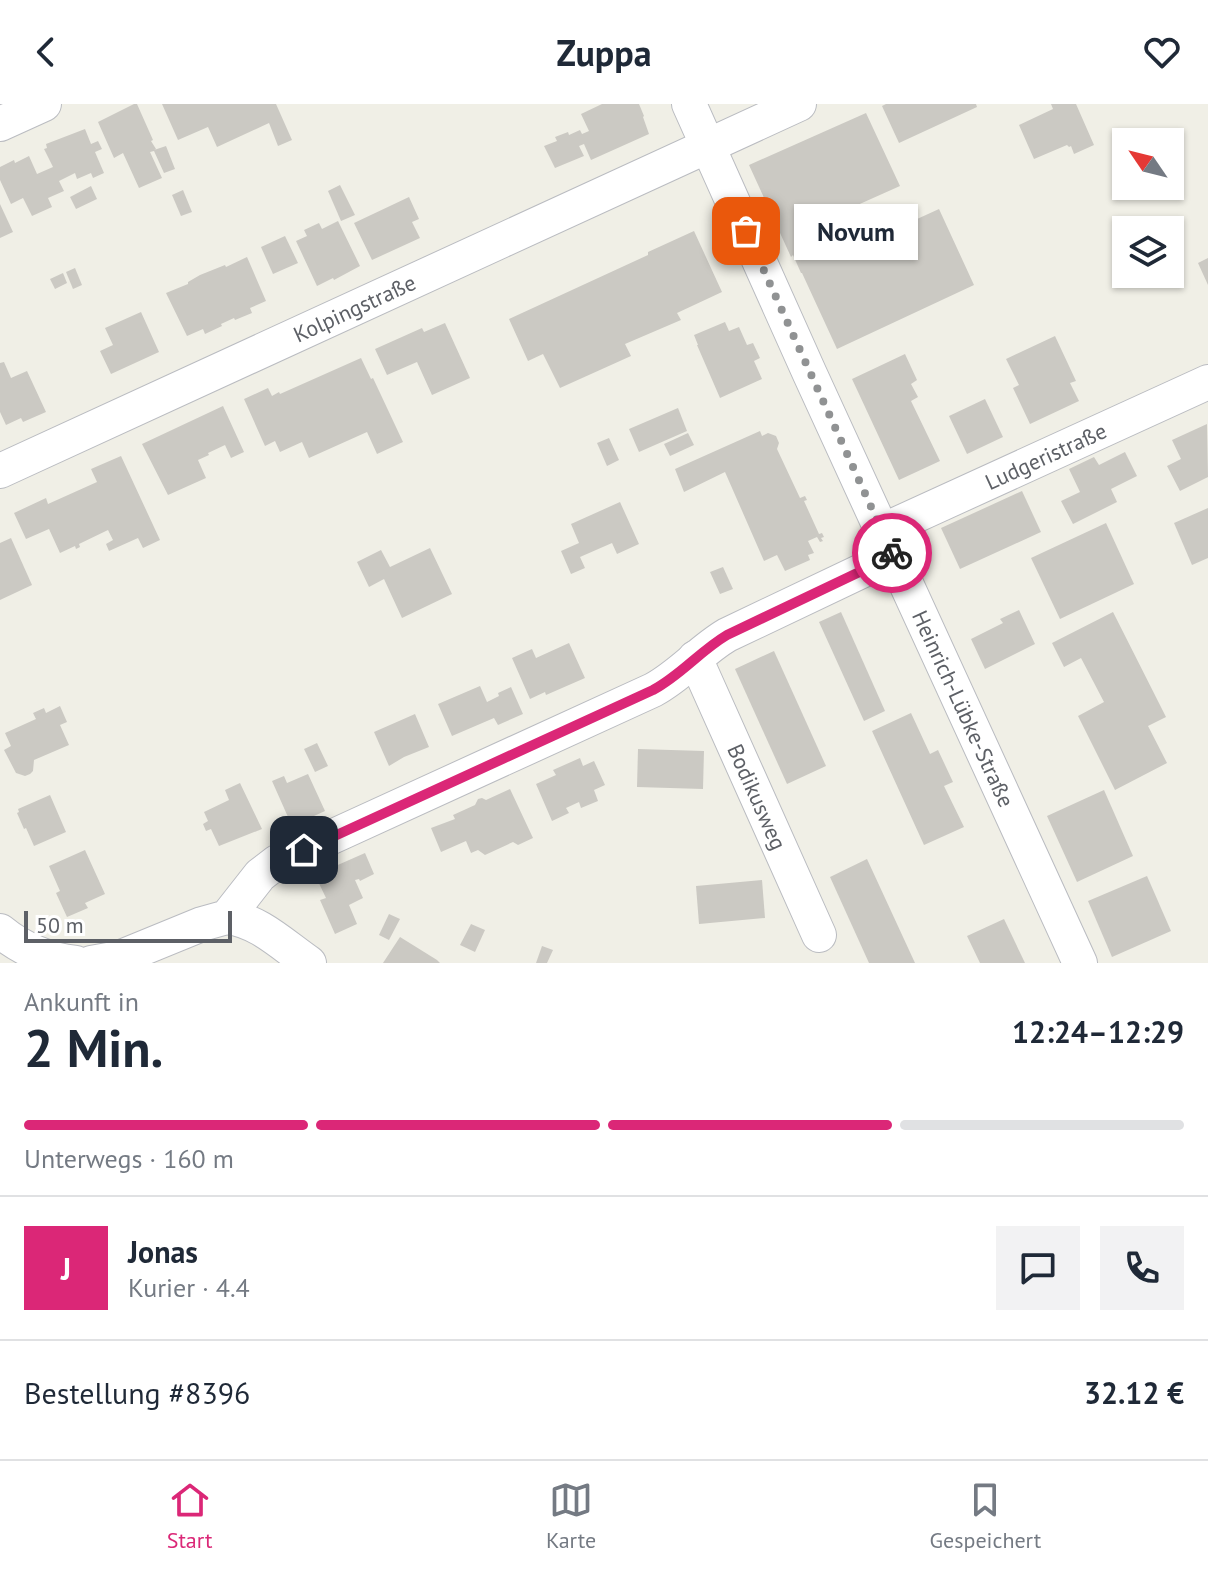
<!DOCTYPE html>
<html lang="de">
<meta charset="utf-8">
<style>
:root{--surface:#fff;--page:#f2f2f3;--text:#1f2937;--muted:#747a83;--line:#e0e1e3;--accent:#db2777}
body{margin:0;font-family:"PT Sans",sans-serif;background:var(--page);color:var(--text);height:100vh;display:flex;flex-direction:column;font-size:30px;white-space:nowrap}
*{box-sizing:border-box;margin:0}
p{font-size:26px;color:var(--muted)}
.icon{flex:none;width:44px;height:44px;fill:none;stroke:currentColor;stroke-width:2;stroke-linecap:round;stroke-linejoin:round}
.map{position:relative;height:859px;overflow:hidden}
.sheet{display:flex;flex-direction:column;background:var(--surface);flex:1}
.sheet>*{flex:none}
.needle{width:52px;rotate:305deg}
.tools{position:absolute;left:1112px;top:24px;display:grid;gap:16px}
.tools a{display:grid;place-items:center;width:72px;height:72px;border-radius:0px;background:var(--surface);box-shadow:0 2px 6px #0004;font-size:40px}
.scale{position:absolute;left:24px;bottom:20px;width:208px;box-sizing:border-box;padding-left:8px;border:4px solid #5d6066;border-top:0;font-size:22px;line-height:28px;white-space:nowrap;color:#5d6066;-webkit-text-stroke:6px #fff;paint-order:stroke}
.pin{position:absolute;display:grid;place-items:center;width:68px;height:68px;color:#fff;margin:-34px;border-radius:16px;box-shadow:0 4px 12px #0006}
.courier{position:absolute;display:grid;place-items:center;width:80px;height:80px;margin:-40px;border:6px solid #db2777;border-radius:50%;background:#fff;color:#222;box-shadow:0 2px 10px #0007}
.bubble{position:absolute;height:56px;border-radius:0px;background:var(--surface);box-shadow:0 2px 6px #0004;font-size:26px;font-weight:700;line-height:56px;text-align:center}
.headline em{font-style:normal;font-weight:700}
.headline div{display:flex;flex-direction:column-reverse}
.headline{display:flex;align-items:center;justify-content:space-between;height:136px;padding:0 24px}
h1{font-size:52px;font-weight:700;line-height:60px}
.bar{display:grid;grid-template-columns:repeat(4,1fr);gap:12px 8px;align-content:center;height:96px;padding:0 24px}
.bar i{height:10px;border-radius:6px;background:var(--line)}
.bar .selected{background:var(--accent)}
.bar p{grid-column:span 4}
.line{display:flex;align-items:center;gap:20px;padding:0 24px;border-top:2px solid var(--line)}
.line div{flex:1}
.round{display:grid;place-items:center;flex:none;width:84px;height:84px;border-radius:0px;background:var(--page)}
header{display:flex;justify-content:space-between;align-items:center;height:104px;padding:0 24px;background:var(--surface);font-size:36px;font-weight:700}
.menu{display:flex;justify-content:space-around;align-items:center;height:112px;border-top:2px solid var(--line);background:var(--surface);font-size:22px;color:var(--muted)}
.menu a{display:grid;justify-items:center;gap:4px}
.menu .selected{color:var(--accent)}
.map>svg:first-child{display:block}
.building{fill:#cbc9c3}
.lines{fill:none;stroke-linecap:round;stroke-linejoin:round}
.minor-casing{stroke:#babcc1;stroke-width:36}
.minor{stroke:#fff;stroke-width:34}
.done{stroke:#909293;stroke-width:8;stroke-dasharray:0 14.4}
.route{stroke:#db2777;stroke-width:10}
.labels{text-anchor:middle;dominant-baseline:central;stroke-width:8;stroke-linejoin:round;paint-order:stroke}
.street-label{font-size:22px;fill:#5d6066;stroke:#fff}
</style>
<header><svg class="icon" aria-label="back" viewBox="0 0 24 24"><path d="M15 5l-7 7 7 7"/></svg>Zuppa<svg class="icon" aria-label="heart" viewBox="0 0 24 24"><path d="M12 20l-8-8c-3-5 5-10 8-4 3-6 11-1 8 4z"/></svg></header>
<div class="map">
<svg width="1208" height="859" viewBox="0 0 1208 859">
<rect width="100%" height="100%" fill="#f0efe6"/>
<g class="building">
<polygon points="134,0 137,0 153,36 151,37 156,45 154,46 166,42 175,65 164,69 154,47 150,48 162,74 139,84 123,49 114,54 98,18"/>
<polygon points="162,0 276,0 292,36 278,42 269,19 217,43 208,23 178,36"/>
<polygon points="602,0 639,0 644,12 643,13 649,30 591,56 584,40 579,42 584,52 555,64 544,42 557,37 555,33 568,28 569,31 580,26 582,30 589,27 581,10"/>
<polygon points="886,0 976,0 977,3 899,39 882,2"/>
<polygon points="1051,0 1076,0 1094,41 1074,50 1071,42 1069,43 1067,41 1034,55 1019,21 1053,5"/>
<polygon points="866,9 900,82 853,103 856,111 846,115 858,142 939,105 974,181 837,245 802,169 801,169 793,151 791,153 749,61"/>
<polygon points="85,25 91,40 98,37 102,45 95,48 104,69 93,74 91,69 77,75 75,69 59,77 64,87 48,94 52,103 32,112 23,94 11,100 0,76 0,63 14,56 15,59 29,52 37,70 53,63 44,45 47,44 46,40"/>
<polygon points="340,81 355,111 341,117 328,87"/>
<polygon points="91,82 97,95 76,105 70,93"/>
<polygon points="183,86 192,108 181,112 172,91"/>
<polygon points="409,93 419,115 412,118 420,134 372,156 354,119"/>
<polygon points="0,100 13,128 0,134"/>
<polygon points="338,117 360,162 334,176 333,174 317,182 296,137 307,132 304,126 319,119 322,125"/>
<polygon points="694,127 722,188 677,209 681,216 625,240 631,252 560,284 543,250 528,257 509,215 648,151 648,148"/>
<polygon points="285,132 298,159 273,170 261,143"/>
<polygon points="247,153 266,197 250,204 252,209 235,216 234,214 221,220 222,222 205,230 203,225 187,232 166,189 188,180 188,178 200,171 225,161 226,163"/>
<polygon points="1208,154 1208,181 1198,159"/>
<polygon points="75,164 82,181 73,185 66,168"/>
<polygon points="63,169 67,179 55,185 50,175"/>
<polygon points="141,208 159,248 111,270 100,247 113,241 105,224"/>
<polygon points="725,218 729,227 739,223 747,241 753,239 760,254 754,257 762,275 720,294 697,241 698,241 694,231"/>
<polygon points="445,219 470,274 432,291 417,258 387,271 375,245 422,224 424,228"/>
<polygon points="1055,232 1076,277 1070,279 1079,297 1030,320 1013,284 1019,281 1006,255"/>
<polygon points="905,250 917,276 911,280 918,293 911,297 940,357 899,376 852,275"/>
<polygon points="361,254 371,275 373,274 403,338 377,350 367,328 309,354 302,338 280,348 275,337 265,342 244,295 268,284 272,292 279,288 280,290"/>
<polygon points="4,258 11,274 27,267 46,308 23,318 21,314 6,321 0,308 0,259"/>
<polygon points="985,295 1003,333 967,350 949,312"/>
<polygon points="223,302 244,348 231,354 225,341 208,349 209,351 198,356 206,374 168,391 142,340"/>
<polygon points="678,304 687,327 639,348 629,325"/>
<polygon points="1207,320 1208,373 1180,387 1167,362 1181,355 1172,336"/>
<polygon points="760,327 762,332 768,329 776,332 779,339 777,345 800,394 805,392 807,396 804,397 819,430 822,429 824,433 821,434 823,437 820,438 817,433 808,437 814,449 808,451 810,456 785,467 777,451 764,457 725,368 684,388 675,365"/>
<polygon points="688,329 694,341 670,352 664,340"/>
<polygon points="609,334 619,356 607,362 597,339"/>
<polygon points="1125,348 1137,372 1111,385 1117,398 1073,420 1061,397 1080,388 1069,365 1094,353 1099,361"/>
<polygon points="121,352 160,436 143,444 138,434 109,447 106,440 113,436 108,426 79,440 80,443 76,445 75,442 60,449 49,425 26,435 14,409 46,394 48,400 97,378 91,365"/>
<polygon points="1022,387 1041,428 960,465 941,424"/>
<polygon points="620,398 639,440 617,450 612,439 580,453 585,464 571,470 561,447 579,439 571,420"/>
<polygon points="1208,404 1208,454 1192,461 1174,419"/>
<polygon points="1106,419 1134,480 1060,515 1031,454"/>
<polygon points="11,434 32,481 0,496 0,439"/>
<polygon points="430,444 452,490 402,514 384,475 369,483 357,458 381,446 390,463"/>
<polygon points="723,463 733,485 720,490 710,468"/>
<polygon points="1019,506 1035,540 985,565 971,535 1003,519 1000,515"/>
<polygon points="841,508 885,607 864,617 819,518"/>
<polygon points="1113,508 1166,613 1148,622 1167,659 1115,686 1078,612 1104,598 1081,554 1064,563 1052,539"/>
<polygon points="569,539 585,574 546,591 545,588 530,595 512,554 532,545 536,554"/>
<polygon points="774,547 826,662 787,680 735,565"/>
<polygon points="480,582 487,598 499,592 498,589 511,583 523,610 498,621 494,614 452,632 438,600"/>
<polygon points="60,602 67,618 60,621 69,641 34,656 33,667 30,670 25,672 16,669 4,646 11,642 5,629 36,615 33,609 44,604 46,609"/>
<polygon points="911,609 930,650 938,646 953,678 944,682 964,723 924,741 872,627"/>
<polygon points="415,610 429,643 404,653 389,662 374,628"/>
<polygon points="317,639 328,662 315,668 304,645"/>
<polygon points="638,645 704,647 703,685 637,683"/>
<polygon points="580,654 583,662 594,657 605,681 594,686 598,697 581,704 579,698 566,704 569,709 552,717 536,680 556,671 553,666"/>
<polygon points="308,670 325,707 292,722 272,677 284,672 287,679"/>
<polygon points="240,679 262,725 219,742 211,725 206,727 203,720 208,717 204,708 229,696 225,686"/>
<polygon points="510,685 533,734 518,741 513,738 485,751 478,746 471,749 466,737 441,748 431,724 455,715 453,711 475,701 478,695 482,694 486,696"/>
<polygon points="1104,686 1133,752 1077,778 1047,712"/>
<polygon points="50,691 66,728 34,742 26,724 24,725 17,709 19,708 18,705"/>
<polygon points="85,746 105,790 85,799 88,804 67,813 56,789 60,787 49,762"/>
<polygon points="365,749 374,770 360,777 359,775 355,776 363,794 349,801 357,820 335,830 320,796 326,794 315,771"/>
<polygon points="867,755 915,859 869,859 830,773"/>
<polygon points="1147,772 1171,827 1112,853 1088,797"/>
<polygon points="762,776 765,814 699,820 696,782"/>
<polygon points="389,810 400,815 389,836 379,831"/>
<polygon points="1004,815 1025,859 980,859 967,832"/>
<polygon points="471,820 485,826 475,848 460,841"/>
<polygon points="400,833 437,856 440,859 383,859"/>
<polygon points="542,842 553,846 547,859 536,859"/>
</g>
<g class="lines">
<defs>
<g id="minor">
<path id="s1" d="M689 0 809 268 1080 859"/>
<polyline points="0,20 44,0"/>
<path id="s2" d="M0 367 799 0"/>
<path id="s3" d="M882 427 1208 278"/>
<path id="s4" d="M695 554 819 831"/>
<path d="M227 813C258 816 284 842 309 859"/>
<path d="M0 827C22 845 47 856 76 859"/>
<path d="M91 859 119 854 202 820 227 813 260 771 277 758 653 586C681 571 700 547 727 531L893 452"/>
</g>
</defs>
<use href="#minor" class="minor-casing"/>
<use href="#minor" class="minor"/>
</g>
<g class="lines">
<polyline class="done" points="746,127 892,449"/>
<path class="route" d="M304 746 653 586C681 571 700 547 727 531L893 452 892 449"/>
</g>
<g class="labels">
<g class="street-label">
<text stroke="none"><textPath href="#s2" startOffset="390">Kolpingstraße</textPath></text>
<text stroke="none"><textPath href="#s3" startOffset="180">Ludgeristraße</textPath></text>
<text stroke="none"><textPath href="#s1" startOffset="664">Heinrich-Lübke-Straße</textPath></text>
<text stroke="none"><textPath href="#s4" startOffset="152">Bodikusweg</textPath></text>
</g>
</g>
</svg>
<div class="tools">
<a><svg class="needle" viewBox="-14 -14 28 28"><path d="M0-13l5 13h-10z" fill="#e53935"/><path d="M0 13l5-13h-10z" fill="#747a83"/></svg></a>
<a><svg class="icon" aria-label="layers" viewBox="0 0 24 24"><path d="M12 4l9 5-9 5-9-5zM3 14l9 5 9-5"/></svg></a>
</div>
<div class="scale">50 m</div>
<div class="pin" style="left:746px;top:127px;background:#ea580c"><svg class="icon" aria-label="bag" viewBox="0 0 24 24"><path d="M5 8h14l-1 12H6zM9 8a3 3 0 0 1 6 0"/></svg></div>
<div class="pin" style="left:304px;top:746px;background:#1f2937"><svg class="icon" aria-label="home" viewBox="0 0 24 24"><path d="M3 11l9-7 9 7M6 9v11h12V9"/></svg></div>
<div class="courier" style="left:892px;top:449px"><svg class="icon" aria-label="bike" viewBox="0 0 24 24"><circle cx="6" cy="16" r="4"/><circle cx="18" cy="16" r="4"/><path d="M6 16l4-8h5l3 8M10 8l3 8H6M13 5h3"/></svg></div>
<div class="bubble" style="left:794px;top:100px;width:124px">Novum</div>
</div>
<section class="sheet">
<div class="headline"><div><h1>2 Min.</h1><p>Ankunft in</p></div><em>12:24–12:29</em></div>
<div class="bar"><i class="selected"></i><i class="selected"></i><i class="selected"></i><i></i><p>Unterwegs · 160 m</p></div>
<div class="line" style="height:144px"><b class="round" style="background:var(--accent);color:#fff">J</b><div><b>Jonas</b><p>Kurier · 4.4</p></div><a class="round"><svg class="icon" aria-label="chat" viewBox="0 0 24 24"><path d="M4 5h16v11H9l-5 4z"/></svg></a><a class="round"><svg class="icon" aria-label="phone" viewBox="0 0 24 24"><path d="M5 4h4l2 5-3 2q2 4 5 5l2-3 5 2v4C11 20 4 13 5 4z"/></svg></a></div>
<div class="line" style="height:104px"><div>Bestellung #8396</div><b>32.12 €</b></div>
</section>
<nav class="menu">
<a class="selected"><svg class="icon" aria-label="home" viewBox="0 0 24 24"><path d="M3 11l9-7 9 7M6 9v11h12V9"/></svg>Start</a>
<a><svg class="icon" aria-label="map" viewBox="0 0 24 24"><path d="M3 6l6-2 6 2 6-2v14l-6 2-6-2-6 2zM9 4v14M15 6v14"/></svg>Karte</a>
<a><svg class="icon" aria-label="saved" viewBox="0 0 24 24"><path d="M7 4h10v16l-5-4-5 4z"/></svg>Gespeichert</a>
</nav>
